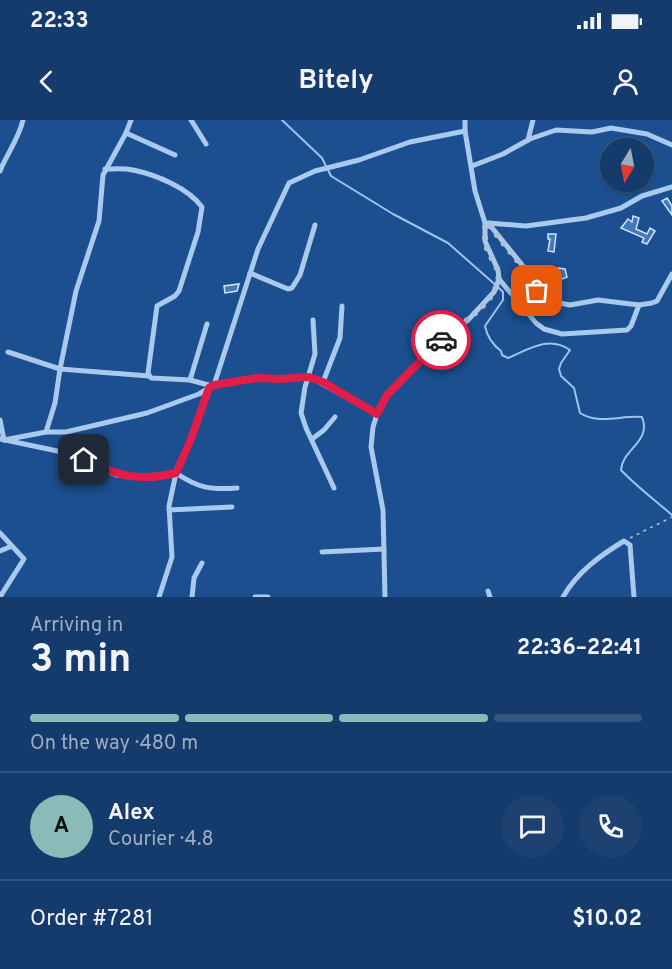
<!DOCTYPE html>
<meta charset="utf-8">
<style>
:root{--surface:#143b6b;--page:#1d4271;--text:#f1f3f6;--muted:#9dadc1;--line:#33557e;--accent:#8bbbb9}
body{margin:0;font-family:Overpass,sans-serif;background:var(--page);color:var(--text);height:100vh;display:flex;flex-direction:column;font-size:22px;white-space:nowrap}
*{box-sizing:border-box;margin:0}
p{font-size:20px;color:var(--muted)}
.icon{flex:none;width:33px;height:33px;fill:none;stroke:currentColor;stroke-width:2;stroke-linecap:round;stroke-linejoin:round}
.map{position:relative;height:477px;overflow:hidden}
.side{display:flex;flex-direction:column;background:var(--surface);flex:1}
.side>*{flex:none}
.needle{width:39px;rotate:190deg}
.buttons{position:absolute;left:600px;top:18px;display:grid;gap:12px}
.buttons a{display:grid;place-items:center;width:54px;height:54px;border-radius:50%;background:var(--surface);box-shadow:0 2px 4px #0004,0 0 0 2px var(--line);font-size:30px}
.pin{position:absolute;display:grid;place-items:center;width:51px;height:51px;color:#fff;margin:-26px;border-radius:12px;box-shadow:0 3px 9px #0006}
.courier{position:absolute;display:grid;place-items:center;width:60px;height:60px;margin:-30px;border:4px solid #e11d48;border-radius:50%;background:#fff;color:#222;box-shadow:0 2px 8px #0007}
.head em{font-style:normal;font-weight:700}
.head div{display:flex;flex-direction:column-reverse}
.head{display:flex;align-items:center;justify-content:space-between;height:102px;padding:0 30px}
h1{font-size:39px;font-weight:700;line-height:45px}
.bar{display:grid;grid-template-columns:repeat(4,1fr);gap:9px 6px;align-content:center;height:72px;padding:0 30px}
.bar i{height:8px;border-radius:4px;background:var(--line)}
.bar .current{background:var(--accent)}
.bar p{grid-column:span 4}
.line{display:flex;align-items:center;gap:15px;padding:0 30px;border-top:2px solid var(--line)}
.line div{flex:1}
.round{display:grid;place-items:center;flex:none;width:63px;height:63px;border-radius:32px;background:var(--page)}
.status{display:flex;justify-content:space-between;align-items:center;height:42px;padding:0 30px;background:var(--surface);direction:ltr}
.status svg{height:16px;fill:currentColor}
header{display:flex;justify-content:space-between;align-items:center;height:78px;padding:0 30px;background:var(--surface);font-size:27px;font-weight:700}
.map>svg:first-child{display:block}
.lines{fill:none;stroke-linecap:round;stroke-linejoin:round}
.stream{stroke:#9cc4f0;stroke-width:2}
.building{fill:#4478b7;stroke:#cfe3fa;stroke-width:1.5}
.path{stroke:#a9c9ee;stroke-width:1.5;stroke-dasharray:3 4.5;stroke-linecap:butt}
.street{stroke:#a9c9ee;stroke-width:5}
.done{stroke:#afc1d8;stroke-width:6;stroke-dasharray:0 10.8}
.route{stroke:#e11d48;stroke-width:8}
</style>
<div class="status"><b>22:33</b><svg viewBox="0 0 49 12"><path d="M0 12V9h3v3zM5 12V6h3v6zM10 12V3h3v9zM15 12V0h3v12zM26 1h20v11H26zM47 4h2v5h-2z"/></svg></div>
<header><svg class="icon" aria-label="back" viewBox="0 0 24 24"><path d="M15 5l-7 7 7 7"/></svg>Bitely<svg class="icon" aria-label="person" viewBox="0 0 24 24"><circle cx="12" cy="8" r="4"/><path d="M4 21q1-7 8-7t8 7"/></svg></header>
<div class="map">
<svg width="672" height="477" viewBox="0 0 672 477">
<rect width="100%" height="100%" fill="#1b4f8f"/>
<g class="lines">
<path class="stream" d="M282 0 322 38 331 56 393 94 448 123 499 168 503 172V180L485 206C487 216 493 225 501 231L502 235 508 238C529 229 549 215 570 230L561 243 559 249 561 256 574 268 580 293C599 305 621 295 642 297 652 322 622 329 621 350 637 367 655 380 672 395"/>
</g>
<g class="building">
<polygon points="667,78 672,86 672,95 662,81"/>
<polygon points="633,96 639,98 636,109 647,114 650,108 655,111 647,124 642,122 644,118 621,108 628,99 632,102"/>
<polygon points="548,114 556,114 554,132 548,131 550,119 548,119"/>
<polygon points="558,148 565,149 567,157 557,161 557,168 553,164 545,171 542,169 557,153"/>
<polygon points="525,161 534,178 523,180 520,169 517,170 515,165"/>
<polygon points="239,164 237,171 225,173 224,166"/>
<polygon points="452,225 458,231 448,241 443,236"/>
</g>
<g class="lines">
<polyline class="path" points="630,418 672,397"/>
<g class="street">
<polyline points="191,0 206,24"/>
<polyline points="126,13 175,35"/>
<polyline points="528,20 533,0"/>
<polyline points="472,46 503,34 530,19 556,10 592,12 611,8 647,14 672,25"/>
<path d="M105 49C114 49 124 48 133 50 157 55 188 68 202 87L198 112 179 171 175 176 157 186 148 253 151 258 190 260 212 266"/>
<path d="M0 51C7 34 19 18 23 0"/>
<polyline points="488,103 526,106 586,98 621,88 642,76 672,67"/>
<polyline points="489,104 531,156 537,171 549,181 570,185 598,180 639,185 652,183 657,181 672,154"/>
<polyline points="250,153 288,169 292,168 300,155 315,105"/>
<polyline points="499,159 536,203 544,209 562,214 627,210 631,206 639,185"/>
<polyline points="313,200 315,234 305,267 301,293 306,308 334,368"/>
<polyline points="8,232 60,249 149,256"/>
<polyline points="190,260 207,204"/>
<polyline points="323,262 340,218 342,186"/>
<polyline points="214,265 258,129 289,63 315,51 359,40 410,22 465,11"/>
<polyline points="0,300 4,320"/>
<polyline points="46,312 55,283 60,249 76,171 99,101 103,55 126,13 131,0"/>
<path d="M0 319 67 333 116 355 152 358 176 353C198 368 210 370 237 368"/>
<polyline points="312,319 324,310 335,297"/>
<polyline points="4,320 46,312 66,312 147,293 199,274 214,265 257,258 312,258 377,294"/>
<polyline points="169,390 232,387"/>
<polyline points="0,413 24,439 0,477"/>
<polyline points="0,431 12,426"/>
<polyline points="322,432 384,429"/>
<polyline points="488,471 490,477"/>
<polyline points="159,477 172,437 169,386 176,353 191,319 209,269"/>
<polyline points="192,477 194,458 202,443"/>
<polyline points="255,477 268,477"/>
<polyline points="385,477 383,390 371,327 373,307 377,294 387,275 443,218 468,200 494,172 499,159 498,150 485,121 485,103 475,71 465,11 465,0"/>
<path d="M563 477C577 452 601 435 624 421L630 425 634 477"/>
</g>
</g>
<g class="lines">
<path class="done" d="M441 220C458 206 504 178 498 151 495 143 489 135 486 126 484 119 486 111 485 103L489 104C504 127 525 145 537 171"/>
<path class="route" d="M84 340C120 356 136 362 176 353L191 319 209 268 214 265 257 258 278 259 309 257 323 262 377 294 387 275 441 220"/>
</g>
</svg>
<div class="buttons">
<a><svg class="needle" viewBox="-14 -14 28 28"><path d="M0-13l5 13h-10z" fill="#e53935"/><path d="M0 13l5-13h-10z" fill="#9dadc1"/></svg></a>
</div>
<div class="pin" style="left:537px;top:171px;background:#ea580c"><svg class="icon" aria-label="bag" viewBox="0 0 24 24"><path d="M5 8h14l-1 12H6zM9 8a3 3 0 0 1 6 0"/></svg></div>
<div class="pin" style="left:84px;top:340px;background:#1f2937"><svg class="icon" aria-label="home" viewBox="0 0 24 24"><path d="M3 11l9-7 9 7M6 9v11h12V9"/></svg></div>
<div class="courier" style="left:441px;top:220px"><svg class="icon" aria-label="car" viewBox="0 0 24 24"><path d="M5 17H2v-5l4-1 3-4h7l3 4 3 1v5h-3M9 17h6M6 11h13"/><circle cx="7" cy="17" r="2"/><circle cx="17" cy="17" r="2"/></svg></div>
</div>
<section class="side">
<div class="head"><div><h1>3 min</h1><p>Arriving in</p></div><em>22:36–22:41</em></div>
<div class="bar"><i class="current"></i><i class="current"></i><i class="current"></i><i></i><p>On the way · 480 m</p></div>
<div class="line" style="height:108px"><b class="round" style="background:var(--accent);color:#111">A</b><div><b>Alex</b><p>Courier · 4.8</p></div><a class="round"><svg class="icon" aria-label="chat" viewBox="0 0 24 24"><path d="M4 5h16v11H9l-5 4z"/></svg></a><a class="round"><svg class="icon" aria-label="phone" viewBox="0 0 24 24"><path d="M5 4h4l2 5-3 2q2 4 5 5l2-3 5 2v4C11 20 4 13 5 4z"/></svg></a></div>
<div class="line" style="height:78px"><div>Order #7281</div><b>$10.02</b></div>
</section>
